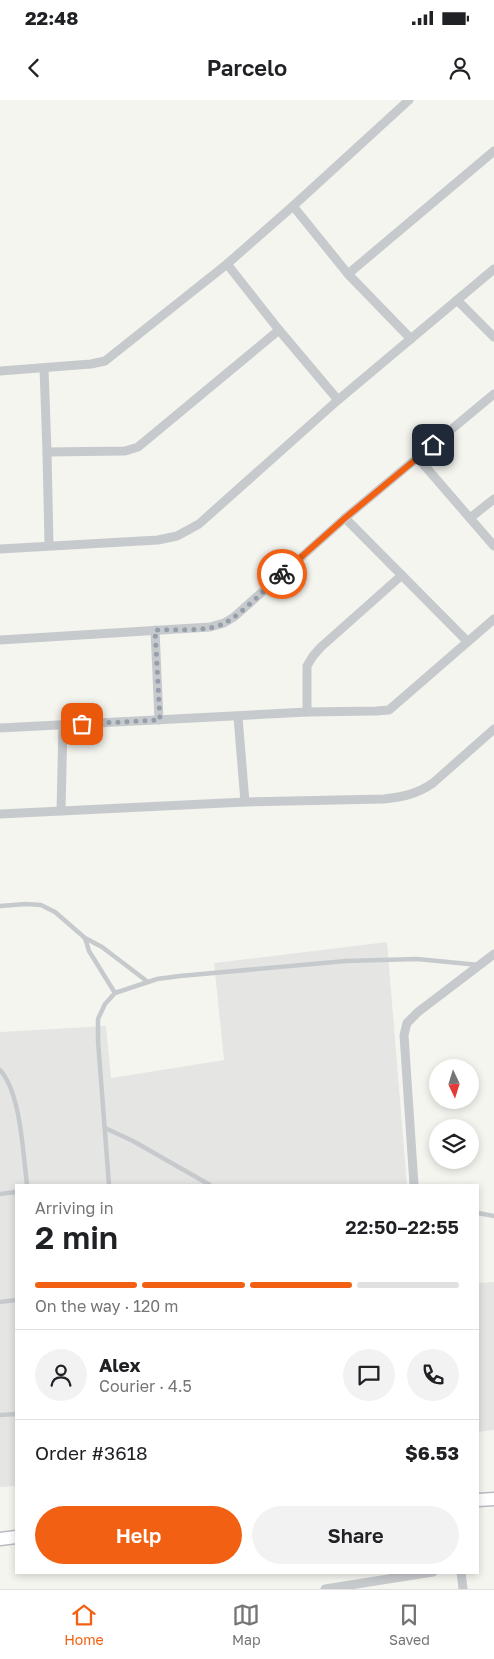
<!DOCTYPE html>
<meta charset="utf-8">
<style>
:root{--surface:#fff;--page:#f2f2f2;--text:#202124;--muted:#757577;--line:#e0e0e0;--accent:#f26113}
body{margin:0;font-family:"Golos Text",sans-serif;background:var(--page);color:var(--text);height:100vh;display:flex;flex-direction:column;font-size:19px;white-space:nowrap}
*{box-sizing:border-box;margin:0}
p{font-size:16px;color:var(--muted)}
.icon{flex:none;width:28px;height:28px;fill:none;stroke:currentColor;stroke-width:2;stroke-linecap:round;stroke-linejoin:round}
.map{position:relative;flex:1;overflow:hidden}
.sheet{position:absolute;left:15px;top:1084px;width:464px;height:390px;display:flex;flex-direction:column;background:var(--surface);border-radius:0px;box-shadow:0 2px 8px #0003}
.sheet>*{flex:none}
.needle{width:32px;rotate:176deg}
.controls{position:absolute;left:429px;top:959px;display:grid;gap:10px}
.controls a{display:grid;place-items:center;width:50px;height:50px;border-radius:50%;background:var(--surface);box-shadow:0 2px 8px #0003;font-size:25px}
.pin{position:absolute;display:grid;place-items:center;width:42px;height:42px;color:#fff;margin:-21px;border-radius:10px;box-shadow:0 2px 8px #0006}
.courier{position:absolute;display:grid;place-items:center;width:50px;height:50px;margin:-25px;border:4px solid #f26113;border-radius:50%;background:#fff;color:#222;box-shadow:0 1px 6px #0007}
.overview em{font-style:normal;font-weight:600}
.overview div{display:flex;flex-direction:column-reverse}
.overview{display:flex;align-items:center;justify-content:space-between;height:85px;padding:0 20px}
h1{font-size:32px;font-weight:600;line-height:38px}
.bar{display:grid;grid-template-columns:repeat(4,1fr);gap:8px 5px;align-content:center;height:60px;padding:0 20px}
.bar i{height:6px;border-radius:4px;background:var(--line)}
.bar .selected{background:var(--accent)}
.bar p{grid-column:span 4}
.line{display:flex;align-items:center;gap:12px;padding:0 20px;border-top:1px solid var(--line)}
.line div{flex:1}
.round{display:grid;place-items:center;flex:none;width:52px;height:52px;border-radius:26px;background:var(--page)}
.button{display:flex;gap:10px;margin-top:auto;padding:10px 20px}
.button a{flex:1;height:58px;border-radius:30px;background:var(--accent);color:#fff;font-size:20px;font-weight:600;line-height:58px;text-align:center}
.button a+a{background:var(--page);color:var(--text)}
.status{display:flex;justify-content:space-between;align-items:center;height:35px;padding:0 25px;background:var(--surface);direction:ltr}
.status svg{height:14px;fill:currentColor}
header{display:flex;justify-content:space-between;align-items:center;height:65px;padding:0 20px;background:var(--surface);font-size:22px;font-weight:600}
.tab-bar{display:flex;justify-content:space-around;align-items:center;height:70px;border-top:1px solid var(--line);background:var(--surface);font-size:14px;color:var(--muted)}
.tab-bar a{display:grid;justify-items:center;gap:2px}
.tab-bar .selected{color:var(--accent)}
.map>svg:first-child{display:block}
.built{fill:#e5e6e4}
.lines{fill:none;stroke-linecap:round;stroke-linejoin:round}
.secondary-casing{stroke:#b8bcc1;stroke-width:15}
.lane{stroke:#c7cacd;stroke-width:4.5}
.street{stroke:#c7cacd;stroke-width:9}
.secondary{stroke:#fff;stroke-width:12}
.done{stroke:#959faa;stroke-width:5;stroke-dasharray:0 9}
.route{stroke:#f26113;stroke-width:6}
</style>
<div class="status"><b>22:48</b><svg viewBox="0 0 49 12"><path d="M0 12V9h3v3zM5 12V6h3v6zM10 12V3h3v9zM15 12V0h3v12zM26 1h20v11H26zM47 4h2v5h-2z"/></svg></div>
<header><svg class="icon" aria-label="back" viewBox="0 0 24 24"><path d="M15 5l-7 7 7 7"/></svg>Parcelo<svg class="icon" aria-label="person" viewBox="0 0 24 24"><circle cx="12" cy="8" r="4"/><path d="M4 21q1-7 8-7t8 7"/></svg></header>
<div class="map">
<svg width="494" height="1489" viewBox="0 0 494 1489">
<rect width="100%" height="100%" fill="#f5f5f0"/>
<g class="built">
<polygon points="387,842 407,1085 16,1085 16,1386 0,1387 0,932 106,926 111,978 224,960 214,863"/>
<polygon points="494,1182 494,1330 478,1332 478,1183"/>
</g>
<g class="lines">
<defs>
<g id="secondary">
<polyline points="478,1400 494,1399"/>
<polyline points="0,1439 16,1437"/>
</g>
</defs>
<use href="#secondary" class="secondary-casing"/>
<g class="lane">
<polyline points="0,806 26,804 41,805 55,812 85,838 102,847 148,882"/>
<polyline points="85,838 89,851 115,893"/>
<path d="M0 970C21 993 23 1054 27 1085"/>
<polyline points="105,1028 133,1041 210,1085"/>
<polyline points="109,1085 98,941 98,919 105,904 115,893 157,879 180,876 346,861 417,859 479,865"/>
<polyline points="0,1094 16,1092"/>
<polyline points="478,1113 494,1116"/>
<polyline points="0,1202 16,1200"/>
<polyline points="0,1315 16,1314"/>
</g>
<g class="street">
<polyline points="293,106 348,174 411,239"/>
<polyline points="227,164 279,230 338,300"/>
<polyline points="348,174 494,51"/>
<polyline points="457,200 494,237"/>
<polyline points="44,268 47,352 49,445"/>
<polyline points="0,271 91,264 105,261 227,164 293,106 409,0"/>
<polyline points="47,352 125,351 138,347 279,230"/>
<polyline points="418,358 494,446"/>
<polyline points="345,418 467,541"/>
<polyline points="470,418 494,399"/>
<polyline points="0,449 158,440 177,436 199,424 338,300 494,169"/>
<polyline points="155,530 159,620"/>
<polyline points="0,540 210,527 224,523 234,517 345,418 494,294"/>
<polyline points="307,612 307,566 313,556 321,547 402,475"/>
<polyline points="238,617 245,702"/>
<polyline points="0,628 307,612 376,611 389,610 494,519"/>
<polyline points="61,711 63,624"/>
<path d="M0 714 245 702 384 699C403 697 417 694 433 683L494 629"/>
<polyline points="414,1085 404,935 407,923 418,912 494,854"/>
<polyline points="461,1472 463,1489"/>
<polyline points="325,1489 433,1472"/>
</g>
<use href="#secondary" class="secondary"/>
</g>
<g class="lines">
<path class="done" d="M82 624 160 620 155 530C175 529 206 532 223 524 240 516 267 487 282 474"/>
<polyline class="route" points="282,474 345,418 433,345"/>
</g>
</svg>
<div class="controls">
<a><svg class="needle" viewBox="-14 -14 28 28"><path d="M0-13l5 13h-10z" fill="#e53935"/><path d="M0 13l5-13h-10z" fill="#757577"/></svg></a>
<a><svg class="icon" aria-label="layers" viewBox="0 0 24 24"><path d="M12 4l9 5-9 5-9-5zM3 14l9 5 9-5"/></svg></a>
</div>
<div class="pin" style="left:82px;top:624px;background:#ea580c"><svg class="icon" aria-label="bag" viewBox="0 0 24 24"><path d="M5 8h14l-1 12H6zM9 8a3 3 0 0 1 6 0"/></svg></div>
<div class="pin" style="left:433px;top:345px;background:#1f2937"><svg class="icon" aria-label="home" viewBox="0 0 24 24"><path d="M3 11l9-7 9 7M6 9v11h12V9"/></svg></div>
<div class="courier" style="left:282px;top:474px"><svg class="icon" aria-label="bike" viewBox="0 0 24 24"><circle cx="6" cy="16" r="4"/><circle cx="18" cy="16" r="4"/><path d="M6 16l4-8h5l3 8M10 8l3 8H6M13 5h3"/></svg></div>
<section class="sheet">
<div class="overview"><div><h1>2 min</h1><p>Arriving in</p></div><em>22:50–22:55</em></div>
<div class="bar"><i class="selected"></i><i class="selected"></i><i class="selected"></i><i></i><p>On the way · 120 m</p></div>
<div class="line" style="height:90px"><a class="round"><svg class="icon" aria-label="person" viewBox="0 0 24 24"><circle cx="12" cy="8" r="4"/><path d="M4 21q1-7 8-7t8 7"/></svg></a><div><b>Alex</b><p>Courier · 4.5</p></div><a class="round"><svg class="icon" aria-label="chat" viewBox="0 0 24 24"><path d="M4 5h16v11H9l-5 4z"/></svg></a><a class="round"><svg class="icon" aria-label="phone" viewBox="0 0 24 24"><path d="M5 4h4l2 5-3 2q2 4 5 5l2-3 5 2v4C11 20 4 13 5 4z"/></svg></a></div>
<div class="line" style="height:65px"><div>Order #3618</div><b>$6.53</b></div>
<div class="button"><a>Help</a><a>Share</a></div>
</section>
</div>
<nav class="tab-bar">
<a class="selected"><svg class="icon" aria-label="home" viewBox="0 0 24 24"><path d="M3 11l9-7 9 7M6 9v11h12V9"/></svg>Home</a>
<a><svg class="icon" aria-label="map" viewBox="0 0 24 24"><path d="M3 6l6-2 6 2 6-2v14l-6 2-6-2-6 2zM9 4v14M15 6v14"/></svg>Map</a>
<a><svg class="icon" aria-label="saved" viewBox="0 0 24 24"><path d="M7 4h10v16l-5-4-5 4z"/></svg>Saved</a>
</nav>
